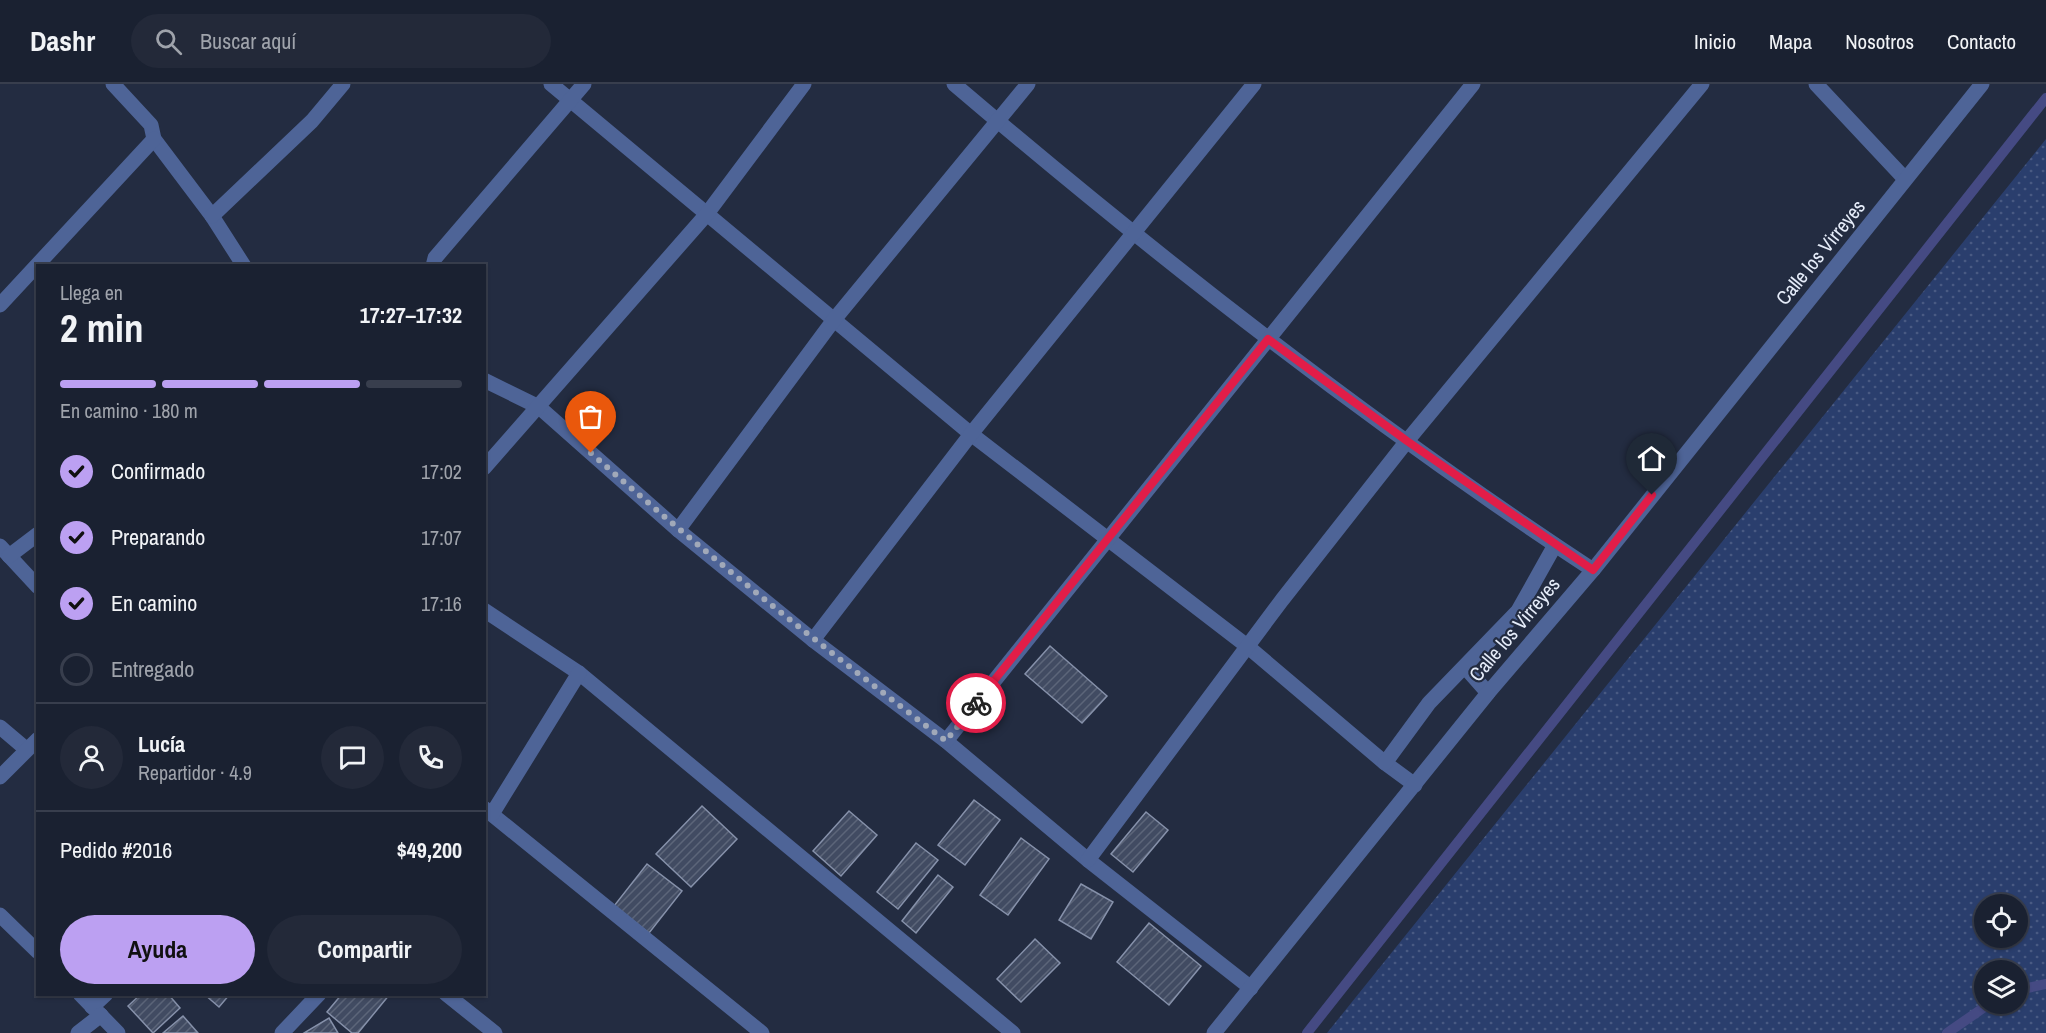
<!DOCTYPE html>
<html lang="es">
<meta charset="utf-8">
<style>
:root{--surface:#1a2131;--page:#232939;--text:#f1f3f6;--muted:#9fa3ab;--line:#383e4d;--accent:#bca0f2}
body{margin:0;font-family:"Archivo Narrow",sans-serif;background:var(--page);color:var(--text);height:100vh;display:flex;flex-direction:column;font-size:22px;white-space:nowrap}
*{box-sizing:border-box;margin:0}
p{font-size:20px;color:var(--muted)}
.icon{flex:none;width:33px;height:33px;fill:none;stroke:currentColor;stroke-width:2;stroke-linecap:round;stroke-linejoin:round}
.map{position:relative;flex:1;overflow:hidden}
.side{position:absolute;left:36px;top:180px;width:450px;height:732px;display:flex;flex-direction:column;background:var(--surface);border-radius:0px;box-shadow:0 2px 4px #0004,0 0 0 2px var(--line)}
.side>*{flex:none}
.buttons{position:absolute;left:1974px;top:810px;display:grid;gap:12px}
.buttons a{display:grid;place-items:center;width:54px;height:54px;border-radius:50%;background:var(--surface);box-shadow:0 2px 4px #0004,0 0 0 2px var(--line);font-size:30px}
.pin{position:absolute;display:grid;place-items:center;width:51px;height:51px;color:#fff;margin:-62px -26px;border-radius:50% 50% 50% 0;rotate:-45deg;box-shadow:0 0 6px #0007}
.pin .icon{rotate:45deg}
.courier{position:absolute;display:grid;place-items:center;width:60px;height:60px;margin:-30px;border:4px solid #e11d48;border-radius:50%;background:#fff;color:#222;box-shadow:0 2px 8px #0007}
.summary em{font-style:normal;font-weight:700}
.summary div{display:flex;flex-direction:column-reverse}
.summary{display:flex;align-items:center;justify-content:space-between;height:102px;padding:0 24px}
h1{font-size:39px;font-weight:700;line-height:45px}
.bar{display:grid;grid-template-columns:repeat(4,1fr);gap:9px 6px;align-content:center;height:72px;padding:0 24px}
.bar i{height:8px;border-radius:4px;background:var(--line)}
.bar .selected{background:var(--accent)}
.bar p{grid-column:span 4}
.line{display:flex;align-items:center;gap:15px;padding:0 24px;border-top:2px solid var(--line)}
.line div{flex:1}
.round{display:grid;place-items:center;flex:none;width:63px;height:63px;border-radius:32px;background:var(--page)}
ol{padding:0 24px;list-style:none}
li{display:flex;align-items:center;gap:18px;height:66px}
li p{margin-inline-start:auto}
li .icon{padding:6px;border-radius:50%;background:var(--accent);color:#111;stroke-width:4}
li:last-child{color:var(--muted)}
li i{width:33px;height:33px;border:3px solid var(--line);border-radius:50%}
.action{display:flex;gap:12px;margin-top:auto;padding:12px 24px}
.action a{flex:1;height:69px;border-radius:36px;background:var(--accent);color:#111;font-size:24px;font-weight:700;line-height:69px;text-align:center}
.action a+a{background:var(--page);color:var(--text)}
header{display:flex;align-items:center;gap:36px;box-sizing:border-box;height:84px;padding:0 30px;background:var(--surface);border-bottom:2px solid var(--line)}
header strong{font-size:28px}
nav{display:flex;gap:33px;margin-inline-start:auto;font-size:21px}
.search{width:420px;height:54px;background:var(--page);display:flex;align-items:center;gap:15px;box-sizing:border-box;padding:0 21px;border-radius:33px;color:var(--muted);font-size:22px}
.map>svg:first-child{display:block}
.grass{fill:url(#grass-dots);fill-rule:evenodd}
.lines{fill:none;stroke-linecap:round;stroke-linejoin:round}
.stream{stroke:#454a83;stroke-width:10}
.building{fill:url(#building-hatch);stroke:#8691aa;stroke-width:1.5}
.minor{stroke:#4e6497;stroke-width:15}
.done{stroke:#a1a9b9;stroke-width:6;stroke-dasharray:0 10.8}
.route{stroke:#e11d48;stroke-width:8}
.labels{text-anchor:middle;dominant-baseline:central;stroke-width:4.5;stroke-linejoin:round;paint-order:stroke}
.street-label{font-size:20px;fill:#e5ecf9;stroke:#232c41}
</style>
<header>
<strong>Dashr</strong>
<div class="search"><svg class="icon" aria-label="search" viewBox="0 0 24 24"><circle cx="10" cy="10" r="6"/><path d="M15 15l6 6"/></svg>Buscar aquí</div>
<nav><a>Inicio</a><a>Mapa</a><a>Nosotros</a><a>Contacto</a></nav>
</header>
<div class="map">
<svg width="2046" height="949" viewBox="0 0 2046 949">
<defs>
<pattern id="grass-dots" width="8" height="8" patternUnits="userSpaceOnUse" patternTransform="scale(1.5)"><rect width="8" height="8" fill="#2a3e6d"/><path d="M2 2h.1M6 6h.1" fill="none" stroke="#495a83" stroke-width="1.8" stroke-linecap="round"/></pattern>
<pattern id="building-hatch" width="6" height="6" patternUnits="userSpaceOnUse" patternTransform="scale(1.5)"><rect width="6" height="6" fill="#414b62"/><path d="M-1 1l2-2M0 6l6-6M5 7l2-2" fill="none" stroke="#5c6579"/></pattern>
</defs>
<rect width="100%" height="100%" fill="#232c41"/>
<path class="grass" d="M2046 55V949H1327ZM1984 820H2018V854H1984ZM1984 886H2018V920H1984Z"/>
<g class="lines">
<g class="stream">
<polyline points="2018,906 2046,900"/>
<polyline points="1307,949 2046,14"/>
<polyline points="1947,949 1989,920"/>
</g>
</g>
<g class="building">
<polygon points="1050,562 1107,612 1082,639 1025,590"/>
<polygon points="974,716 1000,736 965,781 938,761"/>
<polygon points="702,722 737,755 691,803 656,770"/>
<polygon points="849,727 877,751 841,792 813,767"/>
<polygon points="1146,728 1168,746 1133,788 1111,770"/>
<polygon points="1021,754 1049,775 1008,831 980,811"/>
<polygon points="916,759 938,776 898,825 877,808"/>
<polygon points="647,780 682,807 649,849 614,822"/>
<polygon points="938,791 953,803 916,849 902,837"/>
<polygon points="1081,800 1113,818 1091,855 1059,836"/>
<polygon points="1149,839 1201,882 1169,921 1117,878"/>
<polygon points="1035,855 1060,879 1021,918 997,895"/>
<polygon points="141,910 168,910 180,924 153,949 128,922"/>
<polygon points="204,910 230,910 219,923"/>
<polygon points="342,910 390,910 358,949 352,949 327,928"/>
<polygon points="183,932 198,949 163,949"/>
<polygon points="329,934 338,949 304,949"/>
</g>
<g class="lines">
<g class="minor">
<polyline points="113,0 151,41 154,55 212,132 244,182"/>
<polyline points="551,0 971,350 1247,562 1385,679 1415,701"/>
<path d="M954 0C1157 173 1369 339 1593 486"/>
<polyline points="1816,0 1905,95"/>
<polyline points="212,132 312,37 343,0"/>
<polyline points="433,182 435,174 584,0"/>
<polyline points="0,221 154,55"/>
<polyline points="484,296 539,323 678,446 813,556 946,657 1088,776 1251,904"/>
<polyline points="484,384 706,131 804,0"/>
<polyline points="678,446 833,237 1028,0"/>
<polyline points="0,462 38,503"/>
<polyline points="9,472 38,450"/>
<polyline points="484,526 579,589 1013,949"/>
<polyline points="813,556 971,350 1254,0"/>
<polyline points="1465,583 1488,609"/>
<polyline points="0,643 26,665"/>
<polyline points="946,657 1473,0"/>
<polyline points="1385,679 1429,619 1518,527 1555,461"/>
<polyline points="0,693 38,655"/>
<polyline points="484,724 762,949"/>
<polyline points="492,730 579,589"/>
<polyline points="1088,776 1282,516 1407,357 1702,0"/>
<polyline points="0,831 38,868"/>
<polyline points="80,910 118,949"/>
<polyline points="446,910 495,949"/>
<polyline points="92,923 106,910"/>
<polyline points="78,949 101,931"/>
<polyline points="282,949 319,910"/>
<polyline points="1214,949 1488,609 1593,486 1982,0"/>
</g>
</g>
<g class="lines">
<path class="done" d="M591 369C705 470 825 565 946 657L976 619"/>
<polyline class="route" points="976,619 1268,255 1407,357 1593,486 1652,411"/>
</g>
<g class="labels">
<g class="street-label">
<text transform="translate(1820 168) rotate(-51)">Calle los Virreyes</text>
<text transform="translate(1514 545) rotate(-50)">Calle los Virreyes</text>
</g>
</g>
</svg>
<div class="buttons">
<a><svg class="icon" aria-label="locate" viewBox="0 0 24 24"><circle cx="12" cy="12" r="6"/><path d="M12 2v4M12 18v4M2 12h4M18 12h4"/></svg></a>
<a><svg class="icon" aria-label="layers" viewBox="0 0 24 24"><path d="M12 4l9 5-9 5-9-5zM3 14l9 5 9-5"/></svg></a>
</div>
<div class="pin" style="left:591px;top:369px;background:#ea580c"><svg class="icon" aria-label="bag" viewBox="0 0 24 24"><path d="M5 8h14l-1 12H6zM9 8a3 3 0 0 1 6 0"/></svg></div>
<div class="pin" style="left:1652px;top:411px;background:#1f2937"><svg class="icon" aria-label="home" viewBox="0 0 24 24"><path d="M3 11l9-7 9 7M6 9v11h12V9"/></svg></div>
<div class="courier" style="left:976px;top:619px"><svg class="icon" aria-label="bike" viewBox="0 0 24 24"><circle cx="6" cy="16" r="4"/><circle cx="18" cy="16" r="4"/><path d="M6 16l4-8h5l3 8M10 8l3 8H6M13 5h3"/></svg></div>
<section class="side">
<div class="summary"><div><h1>2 min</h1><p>Llega en</p></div><em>17:27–17:32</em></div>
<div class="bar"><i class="selected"></i><i class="selected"></i><i class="selected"></i><i></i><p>En camino · 180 m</p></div>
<ol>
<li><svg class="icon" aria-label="check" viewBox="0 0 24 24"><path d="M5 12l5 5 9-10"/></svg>Confirmado<p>17:02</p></li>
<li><svg class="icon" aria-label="check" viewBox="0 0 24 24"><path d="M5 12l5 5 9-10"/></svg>Preparando<p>17:07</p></li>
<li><svg class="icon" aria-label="check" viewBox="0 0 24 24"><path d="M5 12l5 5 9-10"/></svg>En camino<p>17:16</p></li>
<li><i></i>Entregado</li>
</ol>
<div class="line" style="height:108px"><a class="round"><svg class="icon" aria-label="person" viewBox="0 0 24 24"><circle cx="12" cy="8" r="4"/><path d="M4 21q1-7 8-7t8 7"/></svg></a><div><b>Lucía</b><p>Repartidor · 4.9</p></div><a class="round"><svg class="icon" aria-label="chat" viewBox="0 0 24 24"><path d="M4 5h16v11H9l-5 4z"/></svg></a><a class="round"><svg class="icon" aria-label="phone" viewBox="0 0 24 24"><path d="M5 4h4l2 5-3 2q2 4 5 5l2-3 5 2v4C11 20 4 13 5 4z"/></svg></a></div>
<div class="line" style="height:78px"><div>Pedido #2016</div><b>$49,200</b></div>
<div class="action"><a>Ayuda</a><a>Compartir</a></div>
</section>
</div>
